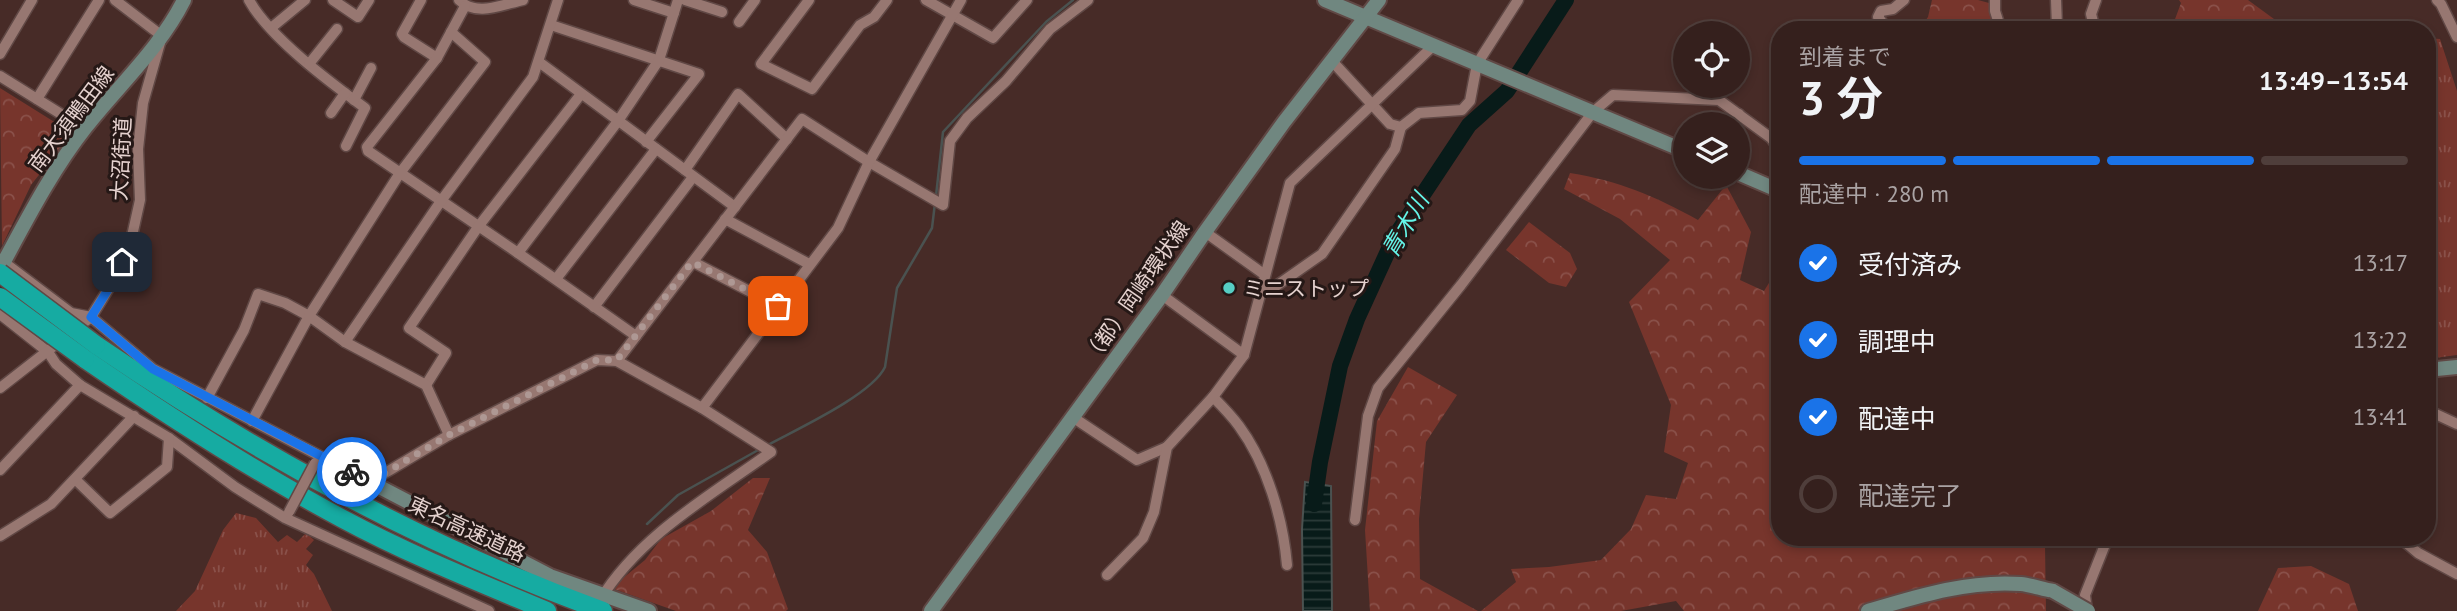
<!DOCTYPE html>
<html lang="ja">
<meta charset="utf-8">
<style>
:root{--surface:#35201d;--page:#3d2826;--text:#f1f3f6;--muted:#aaa3a4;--line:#4f3e3b;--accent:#1a73e8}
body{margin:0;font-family:"PT Sans","Noto Sans JP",sans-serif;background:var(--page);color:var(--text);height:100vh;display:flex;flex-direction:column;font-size:26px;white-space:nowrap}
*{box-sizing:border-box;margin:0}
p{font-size:23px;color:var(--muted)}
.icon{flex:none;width:38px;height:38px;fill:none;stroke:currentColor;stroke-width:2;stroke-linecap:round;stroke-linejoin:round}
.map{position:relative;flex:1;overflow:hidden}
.drawer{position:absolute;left:1771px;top:21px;width:665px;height:525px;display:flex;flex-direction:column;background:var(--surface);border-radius:28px;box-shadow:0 4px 10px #0003,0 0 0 2px var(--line)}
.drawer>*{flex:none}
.tools{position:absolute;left:1673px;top:21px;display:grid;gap:14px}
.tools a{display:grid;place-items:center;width:77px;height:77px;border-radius:50%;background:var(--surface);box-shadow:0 4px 10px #0003,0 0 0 2px var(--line);font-size:35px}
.pin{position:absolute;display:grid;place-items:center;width:60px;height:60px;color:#fff;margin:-30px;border-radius:14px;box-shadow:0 4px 10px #0006}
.courier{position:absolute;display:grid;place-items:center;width:70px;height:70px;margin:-35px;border:5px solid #1a73e8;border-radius:50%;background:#fff;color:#222;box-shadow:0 2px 9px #0007}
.head em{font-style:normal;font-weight:700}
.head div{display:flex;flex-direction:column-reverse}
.head{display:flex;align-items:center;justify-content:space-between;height:119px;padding:0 28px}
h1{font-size:46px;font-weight:700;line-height:52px}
.bar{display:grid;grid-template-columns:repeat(4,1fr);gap:10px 7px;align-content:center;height:84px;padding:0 28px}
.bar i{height:9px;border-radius:5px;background:var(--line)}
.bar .selected{background:var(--accent)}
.bar p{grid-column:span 4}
ol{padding:0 28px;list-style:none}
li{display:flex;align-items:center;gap:21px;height:77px}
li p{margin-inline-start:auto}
li .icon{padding:7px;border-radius:50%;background:var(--accent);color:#fff;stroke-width:4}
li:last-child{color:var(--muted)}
li i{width:38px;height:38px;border:4px solid var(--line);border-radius:50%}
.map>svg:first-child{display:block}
.grass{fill:url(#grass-tufts)}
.forest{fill:url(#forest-crowns)}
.water{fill:url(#water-rules);stroke:#4a5250;stroke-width:2}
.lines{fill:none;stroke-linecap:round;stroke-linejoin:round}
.stream{stroke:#4a5250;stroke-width:2.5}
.river{stroke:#081b19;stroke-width:16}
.street-casing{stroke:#604845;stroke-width:13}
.secondary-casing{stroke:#604845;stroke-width:18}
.highway-casing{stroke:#604845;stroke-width:21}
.street{stroke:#977771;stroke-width:10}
.secondary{stroke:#708780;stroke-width:14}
.highway{stroke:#16aba2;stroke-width:18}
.street-bridge-casing{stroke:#604845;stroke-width:13;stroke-linecap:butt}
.secondary-bridge-casing{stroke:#604845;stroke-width:18;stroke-linecap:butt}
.highway-bridge-casing{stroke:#604845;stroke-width:21;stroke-linecap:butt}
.street-bridge{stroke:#977771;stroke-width:10}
.secondary-bridge{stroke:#708780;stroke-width:14}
.highway-bridge{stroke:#16aba2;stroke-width:18}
.done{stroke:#ae9894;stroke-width:7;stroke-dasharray:0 12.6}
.route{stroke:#1a73e8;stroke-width:9}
.poi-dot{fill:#56cec4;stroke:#251816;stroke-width:2.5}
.labels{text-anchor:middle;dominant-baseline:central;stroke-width:6;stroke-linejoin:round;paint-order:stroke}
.street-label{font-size:21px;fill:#e5d2cf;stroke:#251816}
.poi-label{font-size:21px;fill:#e5d2cf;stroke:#251816;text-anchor:start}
.water-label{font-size:23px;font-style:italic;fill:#64f6ea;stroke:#251816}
</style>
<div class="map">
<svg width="2457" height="611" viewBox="0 0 2457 611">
<defs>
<pattern id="grass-tufts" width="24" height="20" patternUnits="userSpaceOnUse" patternTransform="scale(1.75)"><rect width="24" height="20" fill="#77352c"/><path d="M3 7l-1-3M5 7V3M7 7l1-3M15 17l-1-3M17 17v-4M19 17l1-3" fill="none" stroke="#8a514a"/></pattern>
<pattern id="forest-crowns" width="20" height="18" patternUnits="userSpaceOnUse" patternTransform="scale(1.75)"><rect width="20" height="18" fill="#77352c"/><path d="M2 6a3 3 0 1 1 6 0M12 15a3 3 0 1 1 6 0" fill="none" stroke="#8a514a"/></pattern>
<pattern id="water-rules" width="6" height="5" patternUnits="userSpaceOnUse" patternTransform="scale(1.75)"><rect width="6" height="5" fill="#081b19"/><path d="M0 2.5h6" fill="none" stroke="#2c3b39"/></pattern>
</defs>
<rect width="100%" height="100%" fill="#472b27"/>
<g class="grass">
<polygon points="2427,38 2440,39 2457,91 2457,355 2427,359 2427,313 2434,309 2438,269 2427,248"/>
<polygon points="236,513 256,518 278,542 287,535 297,542 306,533 314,540 306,549 313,555 306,565 314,574 332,611 176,611 195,591 223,530"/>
</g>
<g class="forest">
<polygon points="1932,0 1978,0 1989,3 1995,30 1919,30 1928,17"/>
<polygon points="2179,0 2248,0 2289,30 2171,30 2181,3"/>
<polygon points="0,88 72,133 31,185 2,246"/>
<path d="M1570 173C1619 181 1655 196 1698 220L1726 185 1751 232 1740 280 1764 291 1780 265V537H2028L2045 546 2046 611H1684L1676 601 1621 611H1481L1516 582 1511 569 1549 567 1601 560 1631 529 1646 495 1676 499 1688 463 1664 452 1671 405 1629 302 1670 260 1620 219 1564 189Z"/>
<polygon points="1529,222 1570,253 1577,269 1566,287 1549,283 1506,250"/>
<polygon points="2427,248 2438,269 2434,309 2427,313"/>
<polygon points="1408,367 1457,395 1426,442 1419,519 1420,579 1478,611 1370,611 1365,530 1377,421"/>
<polygon points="753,478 770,478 748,530 767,552 788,609 786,611 676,611 611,588 645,560 661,539 711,511"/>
<polygon points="2311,566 2349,584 2358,611 2258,611 2278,568"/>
</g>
<polygon class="water" points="1305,482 1331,486 1332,611 1303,611 1302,529"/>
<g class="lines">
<g class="stream">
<polyline points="936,196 943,132 1046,22 1073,0"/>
<path d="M766 446C795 430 872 395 885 367L897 288 932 228 935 203"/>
<polyline points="647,524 678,495 760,449"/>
</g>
<polyline class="river" points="1314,504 1320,462 1340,366 1357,319 1394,238 1469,125 1507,91 1566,0"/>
<defs>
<g id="street">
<path d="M249 0C269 37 331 83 365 108L346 146"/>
<polyline points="333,0 358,17 369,0"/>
<polyline points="421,0 402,34 404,37 437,58"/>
<path d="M459 0C476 17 501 5 523 0"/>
<polyline points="634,0 674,13"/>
<polyline points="685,0 722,12"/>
<polyline points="809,0 761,64 812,89 860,25 874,17 887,0"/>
<polyline points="926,0 993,38 1027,0"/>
<polyline points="1995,0 1995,11 2001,30"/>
<polyline points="2056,0 2057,26"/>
<polyline points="2437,0 2441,4 2457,37"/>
<polyline points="465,6 437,58 367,147 368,151 518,253 636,336"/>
<polyline points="739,22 755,0"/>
<polyline points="551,25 699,74 646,142"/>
<polyline points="271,28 305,0"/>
<polyline points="1888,30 1878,17 1881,11 1893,9 1904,0"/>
<polyline points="2095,30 2091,14 2096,0"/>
<polyline points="0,54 32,0"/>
<polyline points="1332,61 1390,124 1401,127 1419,113 1462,110 1470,101 1477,64 1518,0"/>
<polyline points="539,62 735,207"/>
<polyline points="309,64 337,29"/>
<polyline points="0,76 85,129"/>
<polyline points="37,99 99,0"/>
<polyline points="354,100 371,68"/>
<polyline points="331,113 345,93"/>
<polyline points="1734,124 1739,114"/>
<polyline points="685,170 738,94 787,139"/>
<polyline points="725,219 809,264"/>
<polyline points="1205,232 1265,275"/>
<polyline points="518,253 618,121 659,60 678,0"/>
<path d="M1 260 71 313 91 317 153 369 370 482 449 435 597 360 617 361 702 408 771 452C710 496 640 535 600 600"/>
<polyline points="693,262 778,306"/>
<polyline points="556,279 656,149"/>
<polyline points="1261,290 1269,291 1322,254 1395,149 1401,127"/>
<polyline points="1162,295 1244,355"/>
<polyline points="594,307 693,177"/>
<polyline points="0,314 48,352 56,364 80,385 169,438 235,487 285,518 489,611"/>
<polyline points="345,342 441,201 533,77 558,0"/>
<polyline points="617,361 802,119 869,162 943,205 950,141 967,118 1006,81 1050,29 1088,0"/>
<polyline points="426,385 446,353 409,328 478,227 581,94"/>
<polyline points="0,388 91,317 109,288 122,262 132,236 140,200 138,149 143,103 162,36 115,0"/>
<path d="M1213 397C1222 406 1231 415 1239 426 1267 464 1283 519 1287 565"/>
<polyline points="207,398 244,330 258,294 285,303 309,316 252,421"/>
<polyline points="702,408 838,228 869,162 961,0"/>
<polyline points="2427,410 2457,424"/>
<polyline points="1074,418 1137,460 1167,447"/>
<polyline points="449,435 426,385 345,342 309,316 400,173 485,62 451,32"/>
<polyline points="0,470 80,385"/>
<polyline points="76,480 110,513 167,467 169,438"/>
<polyline points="1355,520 1368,416 1378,388 1461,285 1593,112 1613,95 1719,100 1771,138 1780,150"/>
<polyline points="0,536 51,504 134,416"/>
<polyline points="2399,537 2418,553 2457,574"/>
<polyline points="1107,575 1143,538 1154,512 1167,447 1213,397 1244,355 1290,183 1433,46"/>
<polyline points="2087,611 2085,595 2108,537"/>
</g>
<g id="secondary">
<polyline points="1325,0 1685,151"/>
<polyline points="1738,173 1780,191"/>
<path d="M0 269C26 221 52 170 86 127 119 85 160 48 184 0"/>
<polyline points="2427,370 2457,367"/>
<polyline points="370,482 550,576 649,611"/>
<polyline points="931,611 1162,295 1205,232 1284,122 1379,0"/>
<path d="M1868 611C1918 596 1969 580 2021 584 2031 585 2042 589 2053 591"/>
</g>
<g id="highway">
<path d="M96 345C255 453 423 546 603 611"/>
<path d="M85 359C168 416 253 471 343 519 408 554 478 582 547 611"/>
</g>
</defs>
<use href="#street" class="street-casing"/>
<use href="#secondary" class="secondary-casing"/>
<use href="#highway" class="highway-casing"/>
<use href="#street" class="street"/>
<use href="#secondary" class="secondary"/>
<use href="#highway" class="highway"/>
<defs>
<polyline id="street-bridge" points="289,512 315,463"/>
<polyline id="secondary-bridge" points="2053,591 2088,611"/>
<g id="highway-bridge">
<polyline points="0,273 96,345"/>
<polyline points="0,297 85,359"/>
</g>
</defs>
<use href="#street-bridge" class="street-bridge-casing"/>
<use href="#secondary-bridge" class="secondary-bridge-casing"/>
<use href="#highway-bridge" class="highway-bridge-casing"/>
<use href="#street-bridge" class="street-bridge"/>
<use href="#secondary-bridge" class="secondary-bridge"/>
<use href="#highway-bridge" class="highway-bridge"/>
</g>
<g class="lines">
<polyline class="done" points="352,472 370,482 449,435 597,360 617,360 692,262 778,306"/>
<polyline class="route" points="122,262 109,288 91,317 153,369 352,472"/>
</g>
<circle class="poi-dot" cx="1229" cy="288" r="7"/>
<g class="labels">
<g class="street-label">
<text transform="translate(71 119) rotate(-53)">南大須鴨田線</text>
<text transform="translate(121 159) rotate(-87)">大沼街道</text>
<text transform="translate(1136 292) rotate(-55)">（都）岡崎環状線</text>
<text transform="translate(467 529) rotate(25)">東名高速道路</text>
</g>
<g class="poi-label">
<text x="1243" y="288">ミニストップ</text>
</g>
<g class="water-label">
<text transform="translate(1405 225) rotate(-60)">青木川</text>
</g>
</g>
</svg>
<div class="tools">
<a><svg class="icon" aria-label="locate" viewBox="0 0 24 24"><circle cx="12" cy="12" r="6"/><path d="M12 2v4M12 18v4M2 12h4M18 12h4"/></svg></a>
<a><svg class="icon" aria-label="layers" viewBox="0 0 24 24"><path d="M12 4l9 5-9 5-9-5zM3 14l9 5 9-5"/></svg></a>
</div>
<div class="pin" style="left:778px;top:306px;background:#ea580c"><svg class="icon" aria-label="bag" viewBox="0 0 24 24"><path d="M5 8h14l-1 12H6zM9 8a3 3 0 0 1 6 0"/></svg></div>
<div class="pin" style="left:122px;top:262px;background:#1f2937"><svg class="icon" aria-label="home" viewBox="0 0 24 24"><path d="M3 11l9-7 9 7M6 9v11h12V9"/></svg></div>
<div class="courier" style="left:352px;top:472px"><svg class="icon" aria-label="bike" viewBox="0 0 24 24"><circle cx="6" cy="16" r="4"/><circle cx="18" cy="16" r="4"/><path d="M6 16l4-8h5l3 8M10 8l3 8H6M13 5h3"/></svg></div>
<section class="drawer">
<div class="head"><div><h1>3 分</h1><p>到着まで</p></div><em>13:49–13:54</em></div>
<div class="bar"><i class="selected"></i><i class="selected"></i><i class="selected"></i><i></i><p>配達中 · 280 m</p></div>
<ol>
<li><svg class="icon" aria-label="check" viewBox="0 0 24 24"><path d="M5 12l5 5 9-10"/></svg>受付済み<p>13:17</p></li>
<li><svg class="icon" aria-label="check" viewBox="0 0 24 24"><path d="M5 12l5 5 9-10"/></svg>調理中<p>13:22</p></li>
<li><svg class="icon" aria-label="check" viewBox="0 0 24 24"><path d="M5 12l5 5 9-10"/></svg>配達中<p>13:41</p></li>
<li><i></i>配達完了</li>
</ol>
</section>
</div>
